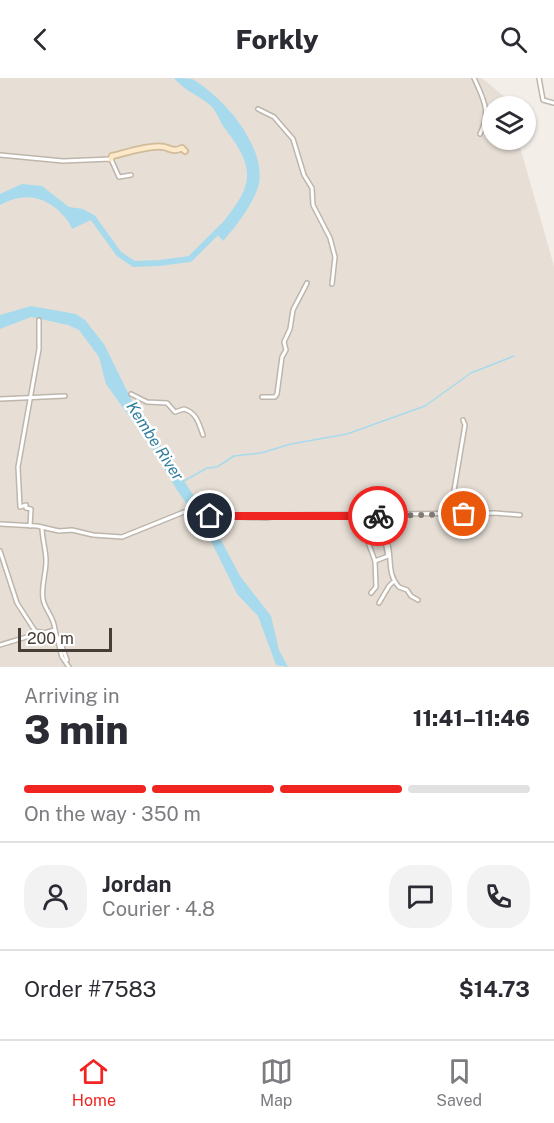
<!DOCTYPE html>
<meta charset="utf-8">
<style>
:root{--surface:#fff;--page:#f2f2f3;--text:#2b2b33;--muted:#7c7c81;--line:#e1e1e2;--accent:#f02522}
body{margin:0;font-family:"Public Sans",sans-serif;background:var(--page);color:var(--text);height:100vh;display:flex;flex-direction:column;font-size:22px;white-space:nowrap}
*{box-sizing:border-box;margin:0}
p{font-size:20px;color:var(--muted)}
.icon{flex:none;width:33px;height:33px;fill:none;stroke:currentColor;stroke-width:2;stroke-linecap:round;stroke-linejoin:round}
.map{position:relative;height:589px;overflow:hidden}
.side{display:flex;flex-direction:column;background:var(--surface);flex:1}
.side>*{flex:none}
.buttons{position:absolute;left:482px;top:18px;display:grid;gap:12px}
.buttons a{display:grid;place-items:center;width:54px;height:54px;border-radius:50%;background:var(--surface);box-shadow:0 2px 4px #0004;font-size:30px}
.scale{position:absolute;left:18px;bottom:15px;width:94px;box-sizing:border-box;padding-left:6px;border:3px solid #463e37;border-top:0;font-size:16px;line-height:21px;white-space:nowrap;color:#463e37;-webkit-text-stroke:4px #fff;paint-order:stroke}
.pin{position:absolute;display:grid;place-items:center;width:51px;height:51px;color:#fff;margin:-26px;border:3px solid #fff;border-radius:50%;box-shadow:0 2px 6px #0007}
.courier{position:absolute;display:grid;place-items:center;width:60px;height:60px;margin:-30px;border:4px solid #f02522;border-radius:50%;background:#fff;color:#222;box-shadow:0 2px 8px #0007}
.overview em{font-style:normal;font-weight:800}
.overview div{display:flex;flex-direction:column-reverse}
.overview{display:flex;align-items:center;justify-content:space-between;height:102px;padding:0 24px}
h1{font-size:39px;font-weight:800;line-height:45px}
.bar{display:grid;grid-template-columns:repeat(4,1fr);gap:9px 6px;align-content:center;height:72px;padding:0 24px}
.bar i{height:8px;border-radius:4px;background:var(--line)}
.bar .on{background:var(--accent)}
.bar p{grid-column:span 4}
.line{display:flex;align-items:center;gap:15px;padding:0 24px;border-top:2px solid var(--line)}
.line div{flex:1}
.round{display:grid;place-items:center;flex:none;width:63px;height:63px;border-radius:24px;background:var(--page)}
header{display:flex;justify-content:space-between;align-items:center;height:78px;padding:0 24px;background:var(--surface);font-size:27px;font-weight:800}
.dock{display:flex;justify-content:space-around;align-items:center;height:84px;border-top:2px solid var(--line);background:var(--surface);font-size:16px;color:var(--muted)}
.dock a{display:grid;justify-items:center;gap:3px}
.dock .on{color:var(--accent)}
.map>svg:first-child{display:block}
.residential{fill:#e7dfd6}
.water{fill:#a7daed}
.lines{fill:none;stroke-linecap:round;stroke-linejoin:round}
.stream{stroke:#a7daed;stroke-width:1.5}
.river{stroke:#a7daed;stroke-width:6}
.street-casing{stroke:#beb5ab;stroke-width:6}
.secondary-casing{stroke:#d1bb99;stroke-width:8}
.street{stroke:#fff;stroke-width:3}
.secondary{stroke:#fce9c9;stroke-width:4.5}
.done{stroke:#837c75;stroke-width:6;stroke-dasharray:0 10.8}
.route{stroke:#f02522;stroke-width:8}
.labels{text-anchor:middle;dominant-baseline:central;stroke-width:5;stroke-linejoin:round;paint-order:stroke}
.water-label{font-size:16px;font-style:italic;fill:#317f9e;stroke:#fff}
</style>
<header><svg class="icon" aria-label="back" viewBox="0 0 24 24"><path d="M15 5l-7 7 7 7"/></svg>Forkly<svg class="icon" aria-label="search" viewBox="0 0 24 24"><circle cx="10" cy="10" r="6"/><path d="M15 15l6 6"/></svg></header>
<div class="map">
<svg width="554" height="589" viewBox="0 0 554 589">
<rect width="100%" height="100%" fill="#f3eee8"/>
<polygon class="residential" points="0,0 482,0 506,20 509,28 492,28 492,62 518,62 554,188 554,589 0,589"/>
<g class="water">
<path d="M174 0C179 0 187 0 192 1 223 18 269 71 258 109 252 128 236 148 223 163L215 154C249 112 261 97 226 52 220 45 218 35 211 28 199 17 184 13 174 0Z"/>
<path d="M22 106 42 108 69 129 83 131 97 139 72 151C70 144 64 138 58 132 39 116 21 116 0 127V116Z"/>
<polygon points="31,228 76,236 85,242 104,266 136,331 212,445 240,498 271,538 279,572 288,589 276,587 258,538 237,516 208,457 177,412 152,370 106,306 99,279 79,252 68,247 31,239 0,251 0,237"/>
</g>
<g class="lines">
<polyline class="stream" points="184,403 207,390 217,389 234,378 261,375 291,366 347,356 425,328 471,295 514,278"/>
<polyline class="river" points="88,137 93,140 119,176 134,186 159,185 190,181 222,149"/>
<defs>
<g id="street">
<path d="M474 0C484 22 491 33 480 56"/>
<polyline points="539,0 543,22 554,25"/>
<polyline points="258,31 274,39 293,61 304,97 312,110 313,127 330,160 335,179 332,206"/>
<polyline points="0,77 63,83 111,81 119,99 131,97"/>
<path d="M131 316 147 324 167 325 175 334 184 331C197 335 199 346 203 357"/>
<polyline points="262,319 275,319 277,316 282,279 286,272 284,264 290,251 293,232 307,205"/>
<polyline points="0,321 65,318"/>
<polyline points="450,436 465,347 463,342"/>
<polyline points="210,438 266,440 286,437 495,435 520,437"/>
<path d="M380 438C382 447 386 457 388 467 392 482 387 496 399 509L407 512 411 518 418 522"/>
<polyline points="0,446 37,448 59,453 72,452 93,457 122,459 184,434"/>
<polyline points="30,448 31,431 26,430 26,427 20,429 18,389 39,271 39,242"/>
<path d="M42 449C42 461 46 471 46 483 46 496 41 508 43 521 45 533 54 538 55 552"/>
<polyline points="364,453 375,483"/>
<polyline points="0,473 17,525 35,553 44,555 55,552 62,579 69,589"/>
<polyline points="371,515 376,509 375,483 388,478 383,454"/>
<polyline points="379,525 389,508 393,504"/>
<polyline points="59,560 67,582"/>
<polyline points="0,567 33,557 35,553"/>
</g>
<path id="secondary" d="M111 81 112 78C125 75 152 66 164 69 171 71 174 74 182 70L185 73"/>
</defs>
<use href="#street" class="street-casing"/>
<use href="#secondary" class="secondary-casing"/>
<use href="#street" class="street"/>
<use href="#secondary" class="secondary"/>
</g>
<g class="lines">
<polyline class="done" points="378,438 464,436"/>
<polyline class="route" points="210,438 378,438"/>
</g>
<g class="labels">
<g class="water-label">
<text transform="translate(155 363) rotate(57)">Kembe River</text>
</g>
</g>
</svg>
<div class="buttons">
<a><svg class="icon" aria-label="layers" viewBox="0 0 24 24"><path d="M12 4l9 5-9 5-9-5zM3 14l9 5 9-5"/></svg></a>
</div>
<div class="scale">200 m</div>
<div class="pin" style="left:464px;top:436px;background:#ea580c"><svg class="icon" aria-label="bag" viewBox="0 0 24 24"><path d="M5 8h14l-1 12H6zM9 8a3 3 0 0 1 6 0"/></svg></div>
<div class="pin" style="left:210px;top:438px;background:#1f2937"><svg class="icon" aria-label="home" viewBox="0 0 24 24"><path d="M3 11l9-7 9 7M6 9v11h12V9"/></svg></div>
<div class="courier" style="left:378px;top:438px"><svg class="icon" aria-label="bike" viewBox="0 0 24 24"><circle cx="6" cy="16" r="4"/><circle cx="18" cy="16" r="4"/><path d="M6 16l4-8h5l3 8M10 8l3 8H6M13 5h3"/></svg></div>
</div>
<section class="side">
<div class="overview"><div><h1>3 min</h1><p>Arriving in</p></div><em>11:41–11:46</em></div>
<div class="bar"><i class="on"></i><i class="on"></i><i class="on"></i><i></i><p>On the way · 350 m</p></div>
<div class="line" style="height:108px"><a class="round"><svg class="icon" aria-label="person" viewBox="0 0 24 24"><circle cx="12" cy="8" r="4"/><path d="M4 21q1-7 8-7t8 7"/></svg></a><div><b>Jordan</b><p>Courier · 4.8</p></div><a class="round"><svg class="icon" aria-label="chat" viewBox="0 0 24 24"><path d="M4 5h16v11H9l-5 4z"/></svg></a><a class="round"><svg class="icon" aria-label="phone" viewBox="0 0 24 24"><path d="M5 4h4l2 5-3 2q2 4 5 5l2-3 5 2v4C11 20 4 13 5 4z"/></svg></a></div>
<div class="line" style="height:78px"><div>Order #7583</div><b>$14.73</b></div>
</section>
<nav class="dock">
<a class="on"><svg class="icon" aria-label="home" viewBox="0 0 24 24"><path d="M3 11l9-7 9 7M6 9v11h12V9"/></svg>Home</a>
<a><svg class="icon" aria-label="map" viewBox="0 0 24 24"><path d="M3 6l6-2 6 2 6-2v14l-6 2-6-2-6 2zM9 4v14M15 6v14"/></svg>Map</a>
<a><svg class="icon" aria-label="saved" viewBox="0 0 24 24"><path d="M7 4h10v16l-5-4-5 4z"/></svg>Saved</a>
</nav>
